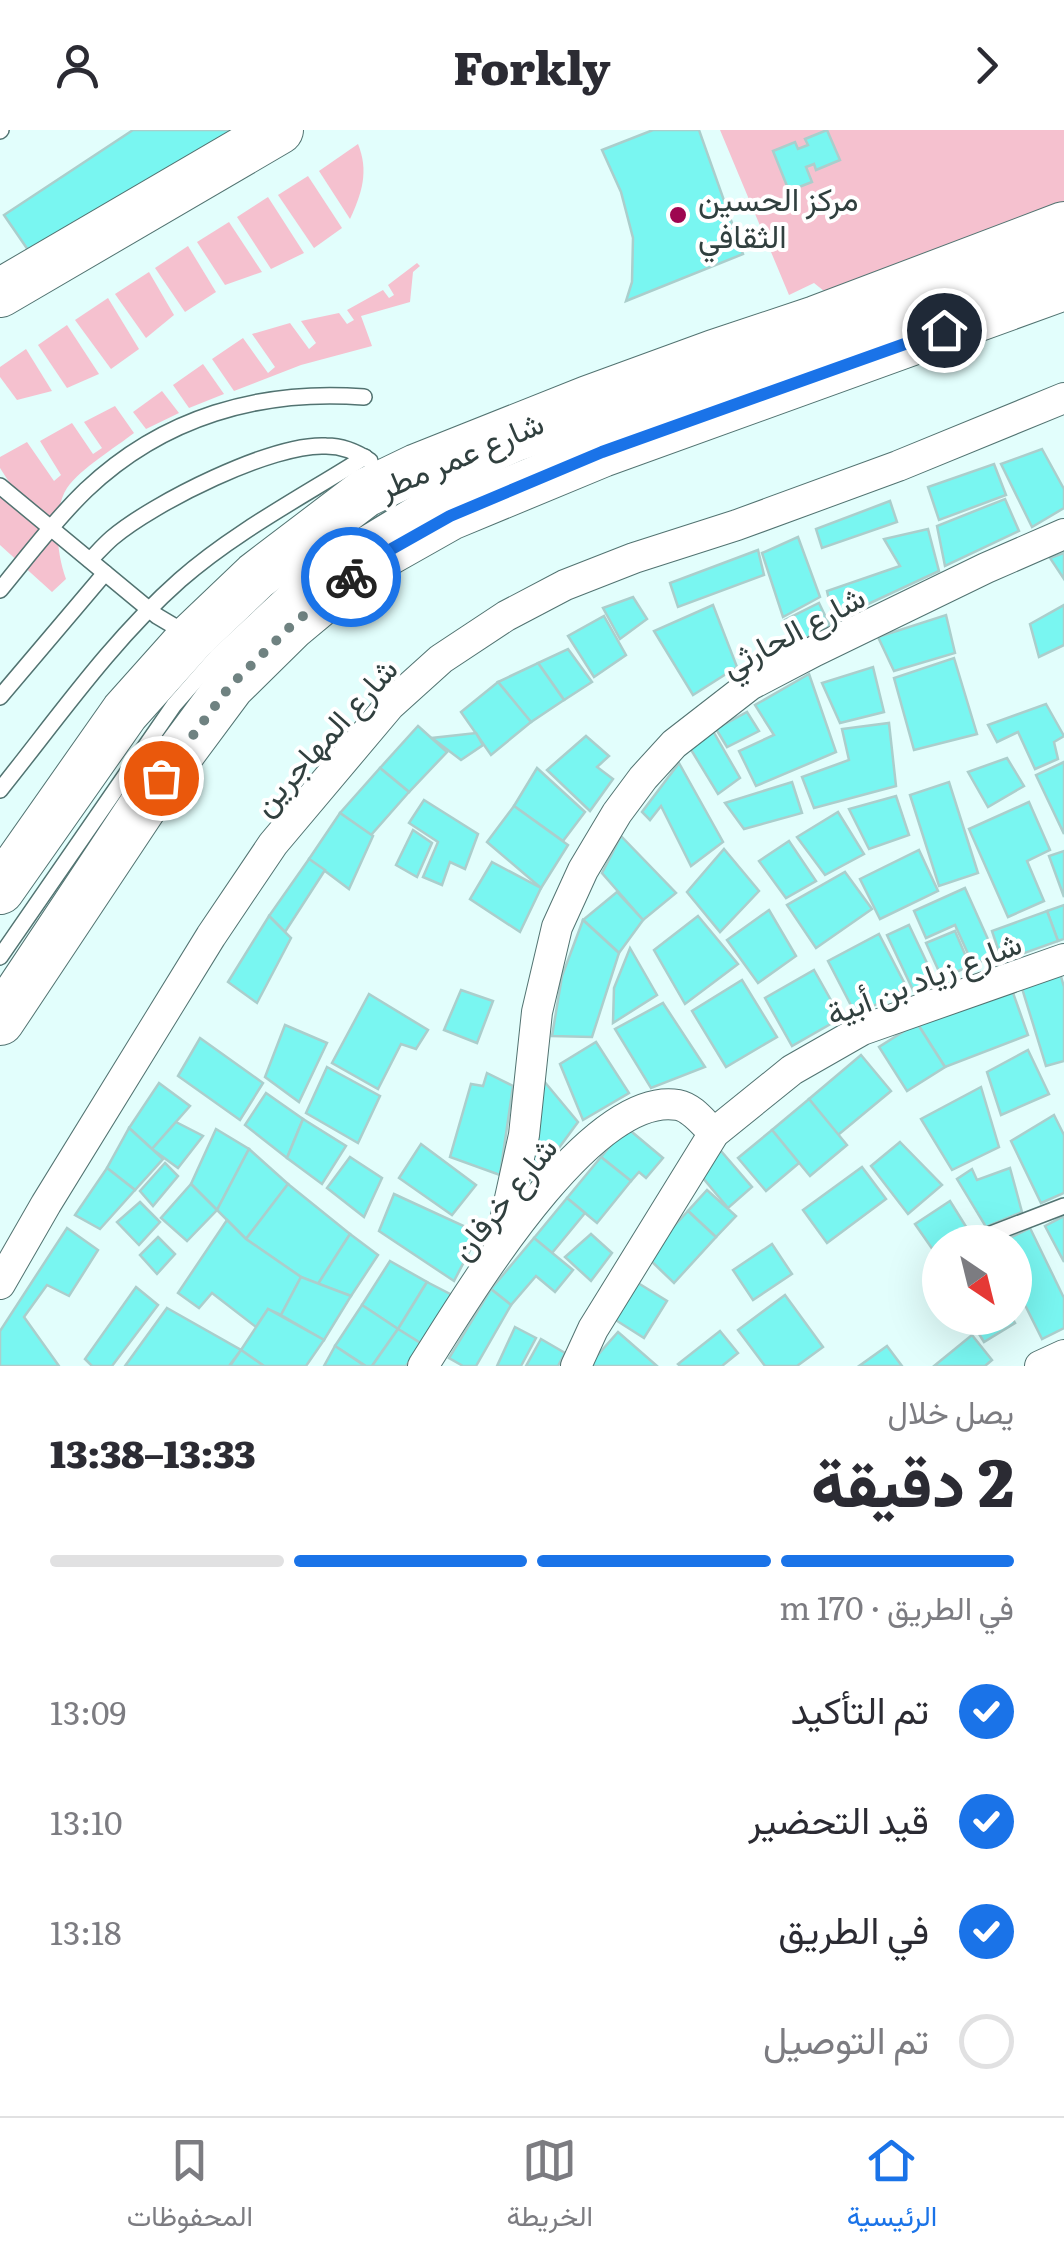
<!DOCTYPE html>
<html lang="ar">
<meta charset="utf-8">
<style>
:root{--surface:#fff;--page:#f2f2f3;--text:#2b2b33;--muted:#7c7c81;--line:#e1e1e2;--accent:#1a73e8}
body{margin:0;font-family:Literata,Vazirmatn,serif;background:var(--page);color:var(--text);direction:rtl;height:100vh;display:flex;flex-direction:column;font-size:38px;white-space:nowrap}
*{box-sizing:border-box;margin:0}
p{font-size:32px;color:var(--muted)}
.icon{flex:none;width:55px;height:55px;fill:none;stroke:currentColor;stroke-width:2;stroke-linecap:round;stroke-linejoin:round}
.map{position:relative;height:1236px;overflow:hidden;direction:ltr}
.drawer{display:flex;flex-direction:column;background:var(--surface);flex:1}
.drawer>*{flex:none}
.needle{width:65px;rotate:145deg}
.buttons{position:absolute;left:922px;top:1095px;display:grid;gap:20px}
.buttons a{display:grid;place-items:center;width:110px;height:110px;border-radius:50%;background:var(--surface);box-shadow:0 10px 40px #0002;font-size:50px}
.pin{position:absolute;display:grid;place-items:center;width:85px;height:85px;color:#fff;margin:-42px;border:5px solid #fff;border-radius:50%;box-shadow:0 2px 10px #0007}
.courier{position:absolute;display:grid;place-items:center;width:100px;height:100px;margin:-50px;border:8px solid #1a73e8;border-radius:50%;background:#fff;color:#222;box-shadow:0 2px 12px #0007}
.head em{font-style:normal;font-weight:800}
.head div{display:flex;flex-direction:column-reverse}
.head{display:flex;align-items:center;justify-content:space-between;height:170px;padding:0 50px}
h1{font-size:65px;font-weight:800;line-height:75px}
.bar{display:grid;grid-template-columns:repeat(4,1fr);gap:15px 10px;align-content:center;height:120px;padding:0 50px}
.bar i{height:12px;border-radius:8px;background:var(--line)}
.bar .on{background:var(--accent)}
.bar p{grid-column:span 4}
ol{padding:0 50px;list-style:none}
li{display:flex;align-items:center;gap:30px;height:110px}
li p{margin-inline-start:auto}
li .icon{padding:10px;border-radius:50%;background:var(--accent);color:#fff;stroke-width:4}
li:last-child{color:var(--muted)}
li i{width:55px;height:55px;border:5px solid var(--line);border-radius:50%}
header{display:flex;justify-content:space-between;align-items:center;height:130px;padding:0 50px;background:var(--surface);font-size:45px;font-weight:800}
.dock{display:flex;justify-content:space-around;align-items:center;height:140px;border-top:2px solid var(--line);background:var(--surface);font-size:28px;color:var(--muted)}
.dock a{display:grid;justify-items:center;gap:5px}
.dock .on{color:var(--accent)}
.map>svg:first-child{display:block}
.green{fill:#f5c1cf}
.building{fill:#79f6f1;stroke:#abcecc;stroke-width:2.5}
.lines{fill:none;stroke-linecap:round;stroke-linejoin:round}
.lane-casing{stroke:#527371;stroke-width:18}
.street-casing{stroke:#527371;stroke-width:32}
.primary-casing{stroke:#527371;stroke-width:50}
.lane{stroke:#fff;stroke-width:15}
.street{stroke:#fff;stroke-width:30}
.primary{stroke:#fff;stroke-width:48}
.done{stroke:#6f8281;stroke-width:10;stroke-dasharray:0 18}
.route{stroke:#1a73e8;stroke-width:12}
.poi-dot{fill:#9e0650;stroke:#fff;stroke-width:4}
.labels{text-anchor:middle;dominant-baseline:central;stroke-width:8;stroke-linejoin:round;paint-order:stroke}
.poi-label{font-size:32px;fill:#31403f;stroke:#fff;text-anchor:start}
.street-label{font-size:32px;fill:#31403f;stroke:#fff}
</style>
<header><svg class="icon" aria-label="forward" viewBox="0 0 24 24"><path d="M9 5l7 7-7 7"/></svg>Forkly<svg class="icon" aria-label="person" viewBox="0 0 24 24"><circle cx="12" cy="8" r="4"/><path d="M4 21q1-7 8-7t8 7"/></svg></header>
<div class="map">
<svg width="1064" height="1236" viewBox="0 0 1064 1236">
<rect width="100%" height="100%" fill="#e2fefc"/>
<g class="green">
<polygon points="720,0 1064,0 1064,76 829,165 814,153 789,165"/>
<path d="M358 14C369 41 362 63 350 89L319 41Z"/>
<polygon points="308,46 342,98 314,118 278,65"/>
<polygon points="268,67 304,123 271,139 237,87"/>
<polygon points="229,92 262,142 225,155 197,112"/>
<polygon points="188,116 216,162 185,182 155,138"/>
<polygon points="417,133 420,136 413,142 410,172 361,186 372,216 301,235 234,261 212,229 243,208 268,243 275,237 252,204 290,193 309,219 316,213 301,191 339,183 347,194 354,190 347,180 383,160 389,168 394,165 388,155"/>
<polygon points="149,142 174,185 146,208 115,164"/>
<polygon points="108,168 139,219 111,239 75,190"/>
<polygon points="67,195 99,244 67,258 38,215"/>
<polygon points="26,219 52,261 17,270 0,247 0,237"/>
<polygon points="203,234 224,264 189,278 173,255"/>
<polygon points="162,261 179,283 146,299 133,282"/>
<path d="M115 276 134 303C115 318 81 338 67 358 52 381 57 425 66 449L52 462 0 415V359L13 378 22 372 0 338V327L27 312 54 351 61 345 40 311 72 293 93 324 102 318 84 292Z"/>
</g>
<g class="building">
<polygon points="133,0 259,0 37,133 4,85"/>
<polygon points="653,0 699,0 743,124 626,171 632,152 633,108 621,62 602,20"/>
<polygon points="827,0 840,30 816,40 814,34 806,37 812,52 789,61 773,21 795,12 798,19 808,15 805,9"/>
<polygon points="1042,319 1064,359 1064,378 1032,397 1001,334"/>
<polygon points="994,334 1006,365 939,390 928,357"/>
<polygon points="1005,369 1019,401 945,436 937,396"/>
<polygon points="890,371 897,392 822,418 816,399"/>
<polygon points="928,399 939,441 834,490 827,461 900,436 884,409"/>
<polygon points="798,407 820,467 783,487 762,423"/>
<polygon points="758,420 764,445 678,477 670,453"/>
<polygon points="1064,423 1064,449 1050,428"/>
<polygon points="633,467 647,489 620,509 603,478"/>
<polygon points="819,473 830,496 793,514 785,490"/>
<polygon points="713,475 737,537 693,565 654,501"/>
<polygon points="1064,475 1064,515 1039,527 1030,494"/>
<polygon points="946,485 955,523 894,541 878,507"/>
<polygon points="604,486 626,525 594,547 568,506"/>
<polygon points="568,519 592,552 564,570 538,533"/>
<polygon points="954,528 977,604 914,620 894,548"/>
<polygon points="538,533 564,570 531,592 498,552"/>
<polygon points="873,537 884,582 840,593 822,553"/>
<polygon points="809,544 836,622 756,656 739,621 774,605 755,575"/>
<polygon points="498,552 531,592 491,625 461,582"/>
<polygon points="1046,574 1064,606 1054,612 1058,629 1035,639 1018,602 997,612 988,595"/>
<polygon points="747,582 759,601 727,617 716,599"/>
<polygon points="889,593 896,656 814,678 802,647 849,630 842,599"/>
<polygon points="418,596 447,622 409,662 380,638"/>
<polygon points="713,601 740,648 718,664 690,618"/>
<polygon points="476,603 483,615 461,630 432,608"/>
<polygon points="586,606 609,626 597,637 613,649 590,681 547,640"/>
<polygon points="1007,628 1024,656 988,677 968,642"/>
<polygon points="1064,632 1064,704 1036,645"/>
<polygon points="679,633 723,712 691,736 661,676 650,690 642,682"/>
<polygon points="380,638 409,662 371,705 340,683"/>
<polygon points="537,638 585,682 563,711 514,676"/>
<polygon points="792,652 802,683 744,699 725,673"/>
<polygon points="949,652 978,743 939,756 910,665"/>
<polygon points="896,666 909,705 869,719 849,679"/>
<polygon points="424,670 478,704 465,739 450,732 442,755 423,747 438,712 409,693"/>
<polygon points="1029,672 1050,720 1027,731 1044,771 1008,787 969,699"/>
<polygon points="514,676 568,715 541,758 487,712"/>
<polygon points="838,682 864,724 825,745 797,707"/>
<polygon points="340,683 373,706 349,759 309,729"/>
<polygon points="413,700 432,713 417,747 396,735"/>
<polygon points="621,706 676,763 643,790 602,743"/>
<polygon points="789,711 816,751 786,768 759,731"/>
<polygon points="724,719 759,761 720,802 687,762"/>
<polygon points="919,720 938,761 880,789 860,749"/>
<polygon points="1064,721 1064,767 1049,726"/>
<polygon points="309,729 325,740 285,802 269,786"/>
<polygon points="492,732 541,758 520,802 470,769"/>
<polygon points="845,742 872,779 816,818 787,775"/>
<polygon points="965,758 995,825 973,835 955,795 926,808 914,781"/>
<polygon points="617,762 643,790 619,823 583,790"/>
<polygon points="1064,775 1064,809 1058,811 1047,781"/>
<polygon points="769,780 796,826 758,853 727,810"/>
<polygon points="1047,781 1058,811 1002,831 992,801"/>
<polygon points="269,786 291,808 257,873 228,852"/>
<polygon points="698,786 738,834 685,874 654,820"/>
<polygon points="583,790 619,823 592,907 552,906 562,846"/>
<polygon points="909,795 935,850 913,860 887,805"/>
<polygon points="955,801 970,836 942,848 926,813"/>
<polygon points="879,804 907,858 856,885 828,831"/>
<polygon points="630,818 657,865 613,893 614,858"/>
<polygon points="814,840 841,888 792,916 765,868"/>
<polygon points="1060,843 1064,857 1064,931 1046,936 1021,855"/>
<polygon points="742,850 777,907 726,937 692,881"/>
<polygon points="461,860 493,871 477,913 444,900"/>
<polygon points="1012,860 1028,905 945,937 917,893"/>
<polygon points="369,864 428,900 416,919 401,914 378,959 332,933"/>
<polygon points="663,873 705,937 651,958 615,899"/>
<polygon points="917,893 945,937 907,961 879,917"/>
<polygon points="285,895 327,913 299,972 265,947"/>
<polygon points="200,908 263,953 240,990 178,946"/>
<polygon points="596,912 629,963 583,990 560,934"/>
<polygon points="1028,920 1049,964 1001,985 987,942"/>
<polygon points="861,925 891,961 838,1005 809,969"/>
<polygon points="327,937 380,966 358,1013 306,983"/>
<polygon points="487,943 513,956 500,1045 450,1027 471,954 483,956"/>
<polygon points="543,950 578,992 536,1049 523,1045"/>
<polygon points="159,953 190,976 152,1019 129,998"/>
<polygon points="981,957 999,1017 952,1040 921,989"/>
<polygon points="266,963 303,989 287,1028 245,995"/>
<polygon points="809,969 847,1015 810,1046 772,1000"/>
<polygon points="1054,985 1064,1005 1064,1063 1041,1073 1011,1011"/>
<polygon points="303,989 346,1016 322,1054 287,1028"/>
<polygon points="176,992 203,1006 178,1038 152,1019"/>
<polygon points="626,997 663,1028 646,1048 639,1042 631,1051 601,1027"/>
<polygon points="129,998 163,1029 135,1060 107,1038"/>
<polygon points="216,999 249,1019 217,1080 191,1054"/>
<polygon points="772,1000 799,1033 766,1061 738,1028"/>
<polygon points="900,1012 942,1055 908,1084 871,1036"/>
<polygon points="421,1014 476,1055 452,1085 399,1048"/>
<polygon points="249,1019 288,1054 246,1109 217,1080"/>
<polygon points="721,1021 752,1057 728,1078 698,1042"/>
<polygon points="350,1027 382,1048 364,1087 327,1058"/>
<polygon points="601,1027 631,1051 597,1093 567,1068"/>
<polygon points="165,1033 178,1046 153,1076 140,1061"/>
<polygon points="862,1037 886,1069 827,1113 803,1080"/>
<polygon points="107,1038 135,1060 100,1099 75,1085"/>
<polygon points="1010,1038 1022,1082 986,1097 957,1049 972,1039 977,1050"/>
<polygon points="191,1054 217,1080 187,1111 161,1088"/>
<polygon points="288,1054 350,1104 318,1154 301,1147 246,1109"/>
<polygon points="707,1060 736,1086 716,1107 688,1081"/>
<polygon points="394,1064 479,1103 454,1151 379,1101"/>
<polygon points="567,1068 585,1083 552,1123 534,1108"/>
<polygon points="950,1071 975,1111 940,1112 940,1130 915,1094"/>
<polygon points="140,1072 160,1092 139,1115 117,1092"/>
<polygon points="688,1081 716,1107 674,1153 646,1126"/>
<polygon points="1064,1086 1064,1132 1045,1096"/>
<polygon points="227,1090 246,1109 301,1147 281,1185 268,1179 256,1197 212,1163 199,1178 178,1163"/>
<polygon points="67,1098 98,1120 69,1166 47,1155 24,1187 59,1236 0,1236 0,1201"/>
<polygon points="1030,1098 1064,1168 1064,1198 1042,1209 1015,1155 1015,1112 1001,1112"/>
<polygon points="350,1104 378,1125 351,1166 318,1154"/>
<polygon points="591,1104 612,1123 591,1151 565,1127"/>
<polygon points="158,1107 175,1124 157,1144 140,1125"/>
<polygon points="534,1108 573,1140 555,1162 536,1146 511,1175 491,1159"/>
<polygon points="772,1114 792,1144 753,1170 733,1140"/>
<polygon points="390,1131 427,1152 398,1199 362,1175"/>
<polygon points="301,1147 351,1166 324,1210 281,1185"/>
<polygon points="427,1152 452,1165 422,1214 398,1199"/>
<polygon points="638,1153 667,1171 644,1208 614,1189"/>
<polygon points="136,1157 158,1175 112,1236 92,1236 85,1229"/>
<polygon points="491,1159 511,1175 476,1236 463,1236 449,1228"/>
<polygon points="785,1165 823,1217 797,1236 765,1236 738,1200"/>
<polygon points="362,1175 398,1199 372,1236 366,1236 335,1216"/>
<polygon points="167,1178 241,1220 229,1236 125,1236"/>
<polygon points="268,1179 324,1210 306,1236 264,1236 241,1220"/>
<polygon points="969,1188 1012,1188 1015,1193 984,1212"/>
<polygon points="515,1197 536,1208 521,1236 497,1236"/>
<polygon points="398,1199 422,1214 406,1236 372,1236"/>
<polygon points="720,1201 738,1223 722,1236 680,1236 678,1234"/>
<polygon points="618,1202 657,1236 588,1236"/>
<polygon points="972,1205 992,1230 985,1236 934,1236"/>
<polygon points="541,1209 565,1223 558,1236 526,1236"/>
<polygon points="335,1216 365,1236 324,1236"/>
<polygon points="887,1216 902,1236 859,1236"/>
<polygon points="241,1220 264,1236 230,1236"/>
</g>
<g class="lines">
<defs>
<g id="lane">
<polyline points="0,1 1,0"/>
<polyline points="0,356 157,486 189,505"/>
<path d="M90 430C97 423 104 415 112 408 153 373 273 313 326 316 342 316 357 322 370 331"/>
<path d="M0 460C28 426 55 390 86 360 163 287 260 259 364 267"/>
<polyline points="0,567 105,443"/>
<path d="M0 660C57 589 111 511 180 450 233 403 305 365 365 327"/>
<polyline points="0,827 174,575 217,526 290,458 351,412 435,361 520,323 884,195 1064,126"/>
<polyline points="978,1109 1064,1076"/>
</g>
<g id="street">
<polyline points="499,1118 524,1005 537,882 557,797 583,740 617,683 643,648 674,614 750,555 815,521 986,438 1064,404"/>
<polyline points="0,1154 46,1074 211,806 273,714 390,575 441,529 506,486 565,455 634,428 737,395 898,336 1064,268"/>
<path d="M423 1236C464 1172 589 959 678 975 693 978 703 993 714 1003"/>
<polyline points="576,1236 593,1199 714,1003 792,940 862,900 1064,829"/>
<polyline points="1040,1236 1064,1225"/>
</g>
<g id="primary">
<polyline points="0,163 279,0"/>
<polyline points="0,760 125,582 192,507 256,446 365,363 417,338 588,270 714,224 816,190 1064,96"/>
<polyline points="0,891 161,649 230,556 292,495 340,455 388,421 450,386 602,323 1064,156"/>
</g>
</defs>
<use href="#lane" class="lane-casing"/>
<use href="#street" class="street-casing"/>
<use href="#primary" class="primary-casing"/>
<use href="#lane" class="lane"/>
<use href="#street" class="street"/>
<use href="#primary" class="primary"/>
</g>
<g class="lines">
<polyline class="done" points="161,648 230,556 292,495 351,447"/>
<polyline class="route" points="351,447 388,421 450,386 602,322 944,200"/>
</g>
<circle class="poi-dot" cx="678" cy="85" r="10"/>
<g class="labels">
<g class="poi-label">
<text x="698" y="67">مركز الحسين<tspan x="698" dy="37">الثقافي</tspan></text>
</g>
<g class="street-label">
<text transform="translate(460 323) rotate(-23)">شارع عمر مطر</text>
<text transform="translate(792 499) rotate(-28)">شارع الحارثي</text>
<text transform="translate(323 605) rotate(-48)">شارع المهاجرين</text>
<text transform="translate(923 846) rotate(-21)">شارع زياد بن أبية</text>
<text transform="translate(502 1067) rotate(-51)">شارع خرفان</text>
</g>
</g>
</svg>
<div class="buttons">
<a><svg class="needle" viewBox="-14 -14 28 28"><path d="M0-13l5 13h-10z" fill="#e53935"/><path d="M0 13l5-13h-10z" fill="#7c7c81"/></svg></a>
</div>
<div class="pin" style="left:161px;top:648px;background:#ea580c"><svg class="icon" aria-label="bag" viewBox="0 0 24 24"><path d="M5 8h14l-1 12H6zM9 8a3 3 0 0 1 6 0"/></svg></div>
<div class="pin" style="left:944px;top:200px;background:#1f2937"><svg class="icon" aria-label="home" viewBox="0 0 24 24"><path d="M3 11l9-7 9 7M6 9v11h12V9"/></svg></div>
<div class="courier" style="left:351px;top:447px"><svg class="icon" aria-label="bike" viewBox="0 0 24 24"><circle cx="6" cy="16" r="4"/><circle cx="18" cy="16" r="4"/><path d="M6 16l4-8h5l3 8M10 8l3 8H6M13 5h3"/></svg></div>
</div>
<section class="drawer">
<div class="head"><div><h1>2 دقيقة</h1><p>يصل خلال</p></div><em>13:33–13:38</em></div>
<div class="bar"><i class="on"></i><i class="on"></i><i class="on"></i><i></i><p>في الطريق · 170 m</p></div>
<ol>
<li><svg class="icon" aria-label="check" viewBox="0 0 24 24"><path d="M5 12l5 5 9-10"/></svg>تم التأكيد<p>13:09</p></li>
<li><svg class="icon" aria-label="check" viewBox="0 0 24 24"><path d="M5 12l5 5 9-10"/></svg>قيد التحضير<p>13:10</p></li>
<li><svg class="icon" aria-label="check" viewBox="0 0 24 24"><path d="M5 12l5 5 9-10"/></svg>في الطريق<p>13:18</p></li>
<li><i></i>تم التوصيل</li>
</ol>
</section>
<nav class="dock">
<a class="on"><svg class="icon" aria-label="home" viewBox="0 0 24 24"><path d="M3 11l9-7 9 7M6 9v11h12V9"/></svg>الرئيسية</a>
<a><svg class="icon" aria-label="map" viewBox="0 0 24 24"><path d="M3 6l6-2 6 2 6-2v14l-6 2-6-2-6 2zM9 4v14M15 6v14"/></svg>الخريطة</a>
<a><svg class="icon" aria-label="saved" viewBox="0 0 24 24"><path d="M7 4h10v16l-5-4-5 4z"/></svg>المحفوظات</a>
</nav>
